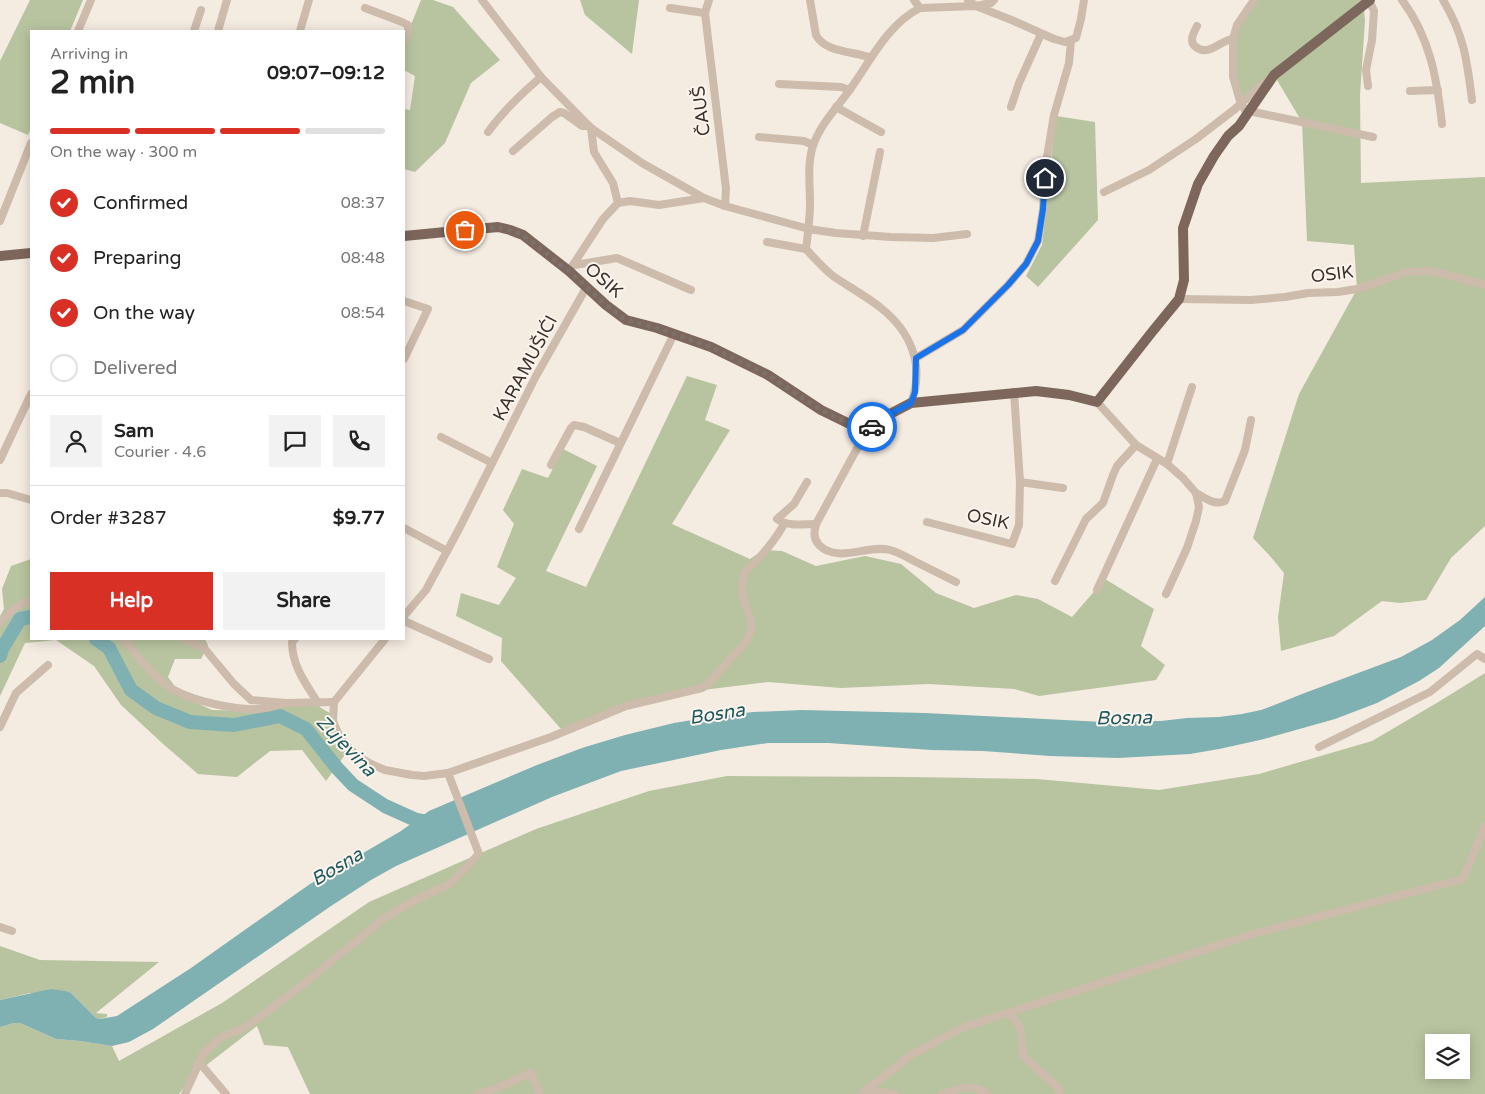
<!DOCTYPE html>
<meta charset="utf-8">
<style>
:root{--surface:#fff;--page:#f2f2f2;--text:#222;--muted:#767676;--line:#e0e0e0;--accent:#d93025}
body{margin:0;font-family:"Varela Round",sans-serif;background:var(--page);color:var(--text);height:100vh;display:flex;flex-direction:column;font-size:19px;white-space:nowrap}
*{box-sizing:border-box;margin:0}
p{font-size:16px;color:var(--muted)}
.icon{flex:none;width:28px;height:28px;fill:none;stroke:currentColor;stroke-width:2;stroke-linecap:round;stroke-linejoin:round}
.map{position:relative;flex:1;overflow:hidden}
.side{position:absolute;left:30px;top:30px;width:375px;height:610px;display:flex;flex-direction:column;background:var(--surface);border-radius:0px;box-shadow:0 2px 12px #0003}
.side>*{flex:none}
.tools{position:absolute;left:1425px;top:1034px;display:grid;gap:10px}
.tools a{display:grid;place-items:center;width:45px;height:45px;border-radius:0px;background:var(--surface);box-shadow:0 2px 12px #0003;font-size:25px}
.pin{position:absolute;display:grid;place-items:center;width:42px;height:42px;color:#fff;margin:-21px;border:2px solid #fff;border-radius:50%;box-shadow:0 1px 5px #0007}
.courier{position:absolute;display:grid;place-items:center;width:50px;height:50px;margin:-25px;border:4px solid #1a73e8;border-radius:50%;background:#fff;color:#222;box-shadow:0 1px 6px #0007}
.summary em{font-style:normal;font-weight:800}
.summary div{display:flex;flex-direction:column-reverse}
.summary{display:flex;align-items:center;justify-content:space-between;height:85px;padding:0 20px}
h1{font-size:32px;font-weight:800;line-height:38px}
.bar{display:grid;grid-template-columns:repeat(4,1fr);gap:8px 5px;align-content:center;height:60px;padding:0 20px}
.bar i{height:6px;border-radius:4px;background:var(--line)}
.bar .on{background:var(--accent)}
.bar p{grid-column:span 4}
.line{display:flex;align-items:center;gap:12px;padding:0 20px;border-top:1px solid var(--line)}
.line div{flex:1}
.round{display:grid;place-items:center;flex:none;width:52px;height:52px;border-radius:0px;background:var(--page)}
ol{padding:0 20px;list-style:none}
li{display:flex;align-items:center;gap:15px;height:55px}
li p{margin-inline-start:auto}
li .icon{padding:5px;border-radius:50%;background:var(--accent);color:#fff;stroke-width:4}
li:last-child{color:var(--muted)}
li i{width:28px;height:28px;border:2px solid var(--line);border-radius:50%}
.primary-button{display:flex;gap:10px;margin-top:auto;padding:10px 20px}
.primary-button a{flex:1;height:58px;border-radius:0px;background:var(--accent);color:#fff;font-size:20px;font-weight:800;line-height:58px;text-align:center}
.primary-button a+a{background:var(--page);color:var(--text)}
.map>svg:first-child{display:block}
.green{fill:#b8c4a0;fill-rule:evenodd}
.water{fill:#7fb0b2}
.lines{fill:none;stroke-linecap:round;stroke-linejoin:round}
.river{stroke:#7fb0b2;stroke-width:14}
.minor{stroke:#cdbbac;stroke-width:8}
.major{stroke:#7d675c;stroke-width:10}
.minor-bridge{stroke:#cdbbac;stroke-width:8}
.done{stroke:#7c716b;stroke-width:5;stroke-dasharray:0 9}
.route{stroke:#1a73e8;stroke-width:6}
.labels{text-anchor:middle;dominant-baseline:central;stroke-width:4;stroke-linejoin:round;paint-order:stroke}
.street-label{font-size:18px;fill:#3b302b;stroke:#fbf5ee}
.water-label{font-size:19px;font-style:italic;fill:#1f5a5e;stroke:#fbf5ee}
</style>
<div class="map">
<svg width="1485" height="1094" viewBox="0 0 1485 1094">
<rect width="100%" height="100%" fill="#f4ebe1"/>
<g class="green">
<polygon points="30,0 83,0 70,31 31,31 31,128 28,135 0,123 0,61"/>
<polygon points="421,0 433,0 453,7 500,60 471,83 445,143 415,172 404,169 404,109 410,110 415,76 404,70 404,42"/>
<polygon points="580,0 639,0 632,54 585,15"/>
<polygon points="1254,0 1363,0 1365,21 1360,95 1361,183 1485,177 1485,526 1451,558 1426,600 1400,603 1382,601 1334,636 1281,651 1278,617 1284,573 1270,556 1253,538 1299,394 1357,289 1354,245 1307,241 1302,122 1274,75 1240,101 1233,77 1233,39"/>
<polygon points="1056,116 1095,122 1098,220 1038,287 1026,276 1042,245"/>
<polygon points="687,376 717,385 705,420 730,430 672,524 750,559 763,550 782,551 816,566 865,556 901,564 936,593 974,608 1016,595 1038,599 1072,617 1105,579 1154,609 1141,646 1165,665 1156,680 1039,696 1014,689 929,684 841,688 768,682 703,690 623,705 561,729 501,661 502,638 456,616 461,593 499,605 516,578 497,567 514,524 503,510 522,469 548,478 563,449 597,466 546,571 586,587"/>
<polygon points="31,559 31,639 205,639 208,645 201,659 175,659 168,677 182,696 212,710 253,711 311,702 333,715 350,748 326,781 302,750 270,751 237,777 198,774 162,743 121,705 94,666 56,640 25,643 0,696 0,616 4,609 2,589 11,566"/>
<path d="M1485 673V1094H310L288 1047 264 1045 257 1026 191 1077 179 1094H0V1027L14 1023H20L56 1039 80 1041 112 1046 119 1061 222 1003 369 902 536 829 649 791 727 776 913 777 1037 779 1159 790 1259 774 1372 741 1440 701ZM1434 1042H1461V1070H1434Z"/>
<polygon points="0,946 40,960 159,962 96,1013 107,1014 107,1017 100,1019 96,1018 71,993 30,993 0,1000"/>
</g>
<polygon class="water" points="1485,597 1485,626 1439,668 1419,681 1377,703 1335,719 1260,740 1219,749 1190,754 1118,758 1050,756 983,751 932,750 828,743 768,743 721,750 621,771 552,797 396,866 371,880 331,906 153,1029 129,1042 112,1046 80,1041 56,1039 20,1023 14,1023 0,1027 0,1000 51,989 65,991 71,993 96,1018 100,1019 117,1016 191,968 310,884 401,831 429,811 537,765 582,748 625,735 674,723 717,716 753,712 802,710 925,713 1103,722 1161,721 1187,718 1219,717 1242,714 1261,710 1277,704 1302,694 1401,657 1432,640 1460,620"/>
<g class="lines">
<g class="river">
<polyline points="96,639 109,648 131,690 156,708 190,722 234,725 280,716 306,729 337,768 353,785 385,806 416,820 434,823"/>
<polyline points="0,656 2,649 20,619 31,617"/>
</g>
<g class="minor">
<polyline points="482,0 541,77 591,128 642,163 704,198 725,206 809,229 836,233 891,237 933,238 967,234"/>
<polyline points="709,0 705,13 726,189 725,206"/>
<path d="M810 0 816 35C825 53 855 51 871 58"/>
<polyline points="914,0 920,8"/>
<polyline points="968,0 976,6 991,3 994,0"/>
<path d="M1402 0C1430 37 1437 79 1442 124"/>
<path d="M1443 0C1464 35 1467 60 1472 100"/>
<polyline points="365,8 402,22 408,25 408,31 404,42"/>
<polyline points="670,8 705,13"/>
<path d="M1197 26C1194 32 1188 42 1196 47 1209 57 1220 40 1233 39"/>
<polyline points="78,31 91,0"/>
<polyline points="194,31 201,10"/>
<polyline points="218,31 227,0"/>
<polyline points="300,31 309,0"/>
<polyline points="779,84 841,87 850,90"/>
<polyline points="1368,86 1366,70 1372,40 1374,11 1369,0"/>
<polyline points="1410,91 1438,90"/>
<polyline points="1246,99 1266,81"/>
<polyline points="836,107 881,132"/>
<polyline points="1011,107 1019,83 1041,34"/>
<polyline points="1249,111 1373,137"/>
<polyline points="1247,114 1240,101 1233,77 1233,39 1237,25 1254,0"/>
<path d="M488 132C503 111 521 94 541 77"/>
<polyline points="759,137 804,141 813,145"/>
<polyline points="513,151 552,117 560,112 564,113 582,126 589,126"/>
<polyline points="1104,192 1149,170 1196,139 1235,109"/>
<polyline points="618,203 630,201 659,205 704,198"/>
<polyline points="0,221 31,143"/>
<polyline points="863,236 880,152"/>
<polyline points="767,242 806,249"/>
<polyline points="575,265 617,258 691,290"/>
<polyline points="569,271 603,219 618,203 613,183 594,152 591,128"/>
<polyline points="1179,299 1251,300 1285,297 1308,293 1338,292 1357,289 1407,272 1432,271 1485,285"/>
<polyline points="404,301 428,309 404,359"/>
<polyline points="916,358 963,330 1008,285 1026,264 1038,241 1043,209 1046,163 1054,115 1069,63 1071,41"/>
<polyline points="1097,402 1136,445 1167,464 1183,478 1196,493 1199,507 1196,521 1187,548 1166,594"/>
<path d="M911 403C925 365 911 332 881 308 866 296 849 287 833 276 823 268 815 259 806 249 808 233 810 218 810 203 810 184 807 164 813 146 820 124 838 107 851 88 871 60 888 24 920 8L976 6 1014 21 1054 39 1065 42 1076 38 1081 19 1084 0"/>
<path d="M866 432 816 524C814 532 813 538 819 545 838 564 868 544 890 550 898 552 907 557 914 561 928 568 942 575 956 582"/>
<polyline points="441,437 492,463"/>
<polyline points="0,460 31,394"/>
<polyline points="1167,464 1192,387"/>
<polyline points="551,465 571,428 574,425 584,427 620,443"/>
<path d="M807 482 794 504 777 519C789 527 803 524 816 524"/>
<polyline points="1020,482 1063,488"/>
<polyline points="0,493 7,493 31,500"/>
<path d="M1196 493C1205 498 1215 506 1225 501L1245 450 1251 420"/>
<polyline points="927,522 1012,544 1019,525 1020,482 1014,392"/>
<polyline points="404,528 447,551"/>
<polyline points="579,529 674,334"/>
<polyline points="1055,581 1086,519 1103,503 1113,475 1117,466 1136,445"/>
<polyline points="1097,590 1157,459"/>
<polyline points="404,616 426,590 459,529 536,376 586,288"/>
<polyline points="404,621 489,659"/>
<path d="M0 623C9 612 17 604 31 601"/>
<path d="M123 639C138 656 154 679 174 690 194 701 234 710 256 709 266 709 276 706 286 703"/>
<polyline points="184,639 204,648 234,684 251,700 286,703 334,702"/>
<path d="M295 639 292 642C292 666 306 684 318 703"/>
<path d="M385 639 334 702 333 721 340 738 357 756 371 764 385 770 412 775 424 776 448 773 551 737 626 706 702 688 707 685 746 642C762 615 734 604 744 575 747 568 754 564 759 558 769 547 777 537 784 524"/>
<polyline points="0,727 16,693 48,665"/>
<polyline points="1319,747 1430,692 1477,654 1485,659"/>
<polyline points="0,927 12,931"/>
<path d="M1008 1013C1027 1030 1019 1035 1023 1056L1058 1088 1060 1094"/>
<polyline points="199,1062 226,1094"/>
<polyline points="867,1090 895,1094"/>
<polyline points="185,1094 203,1054 221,1037 242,1029 264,1014 301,986 382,920 413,901 450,884 479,854 448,773"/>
<polyline points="478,1094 497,1088 531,1073 540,1094"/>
<polyline points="861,1094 911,1055 964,1027 1256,933 1463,879 1485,826"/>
<path d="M942 1094C961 1089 971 1082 988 1094"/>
</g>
<g class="major">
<polyline points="404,236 498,227 510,230 523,235 569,271 606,305 626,320 657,328 711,347 768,375 821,410 866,432 890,414 911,403 1036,391 1069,395 1097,402 1152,332 1179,299 1184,280 1183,228 1198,184 1214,156 1228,136 1239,126 1274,75 1370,0"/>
<polyline points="0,256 31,253"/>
</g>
<polyline class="minor-bridge" points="1235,109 1246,99"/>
</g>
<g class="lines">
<polyline class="done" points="465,230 498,227 510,230 523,235 569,271 606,305 626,320 657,328 711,347 768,375 821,410 866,432 872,427"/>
<polyline class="route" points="872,427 890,414 911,403 915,392 916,358 963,330 1008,285 1026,264 1038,241 1043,209 1045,178"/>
</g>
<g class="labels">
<g class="street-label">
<text transform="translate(701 111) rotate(-97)">ČAUŠ</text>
<text transform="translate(1332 274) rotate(-7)">OSIK</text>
<text transform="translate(604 280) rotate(41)">OSIK</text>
<text transform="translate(525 368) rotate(-62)">KARAMUŠIĆI</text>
<text transform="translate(988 519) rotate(12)">OSIK</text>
</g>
<g class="water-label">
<text transform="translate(717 714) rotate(-9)">Bosna</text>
<text transform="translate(1124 718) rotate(-1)">Bosna</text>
<text transform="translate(346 746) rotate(46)">Zujevina</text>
<text transform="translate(337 867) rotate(-31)">Bosna</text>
</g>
</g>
</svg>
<div class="tools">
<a><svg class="icon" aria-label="layers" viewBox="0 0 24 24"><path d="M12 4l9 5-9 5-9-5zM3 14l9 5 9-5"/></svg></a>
</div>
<div class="pin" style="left:465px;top:230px;background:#ea580c"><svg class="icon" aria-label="bag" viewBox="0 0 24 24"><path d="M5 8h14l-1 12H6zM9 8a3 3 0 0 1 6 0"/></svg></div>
<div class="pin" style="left:1045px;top:178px;background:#1f2937"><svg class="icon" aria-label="home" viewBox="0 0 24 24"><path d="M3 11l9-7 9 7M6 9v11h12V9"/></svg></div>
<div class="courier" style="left:872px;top:427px"><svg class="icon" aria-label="car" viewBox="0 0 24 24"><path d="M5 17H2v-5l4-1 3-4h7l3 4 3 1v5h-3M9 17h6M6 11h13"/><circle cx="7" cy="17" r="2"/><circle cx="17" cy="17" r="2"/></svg></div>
<section class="side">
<div class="summary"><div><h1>2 min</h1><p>Arriving in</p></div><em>09:07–09:12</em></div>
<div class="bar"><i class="on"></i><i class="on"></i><i class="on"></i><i></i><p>On the way · 300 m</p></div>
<ol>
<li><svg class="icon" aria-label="check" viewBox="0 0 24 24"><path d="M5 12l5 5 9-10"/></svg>Confirmed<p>08:37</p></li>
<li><svg class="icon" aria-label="check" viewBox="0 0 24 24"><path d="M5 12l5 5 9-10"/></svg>Preparing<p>08:48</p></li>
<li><svg class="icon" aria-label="check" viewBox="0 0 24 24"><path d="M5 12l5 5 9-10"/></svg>On the way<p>08:54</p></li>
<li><i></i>Delivered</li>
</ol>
<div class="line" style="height:90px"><a class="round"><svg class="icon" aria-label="person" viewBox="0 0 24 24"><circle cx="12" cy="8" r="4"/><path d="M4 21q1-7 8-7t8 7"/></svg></a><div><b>Sam</b><p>Courier · 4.6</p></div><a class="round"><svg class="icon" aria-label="chat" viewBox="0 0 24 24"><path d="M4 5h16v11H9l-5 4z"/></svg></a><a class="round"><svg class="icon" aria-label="phone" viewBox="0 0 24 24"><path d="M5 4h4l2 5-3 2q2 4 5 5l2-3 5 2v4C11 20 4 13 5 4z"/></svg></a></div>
<div class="line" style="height:65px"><div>Order #3287</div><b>$9.77</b></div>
<div class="primary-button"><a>Help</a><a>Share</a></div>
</section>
</div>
